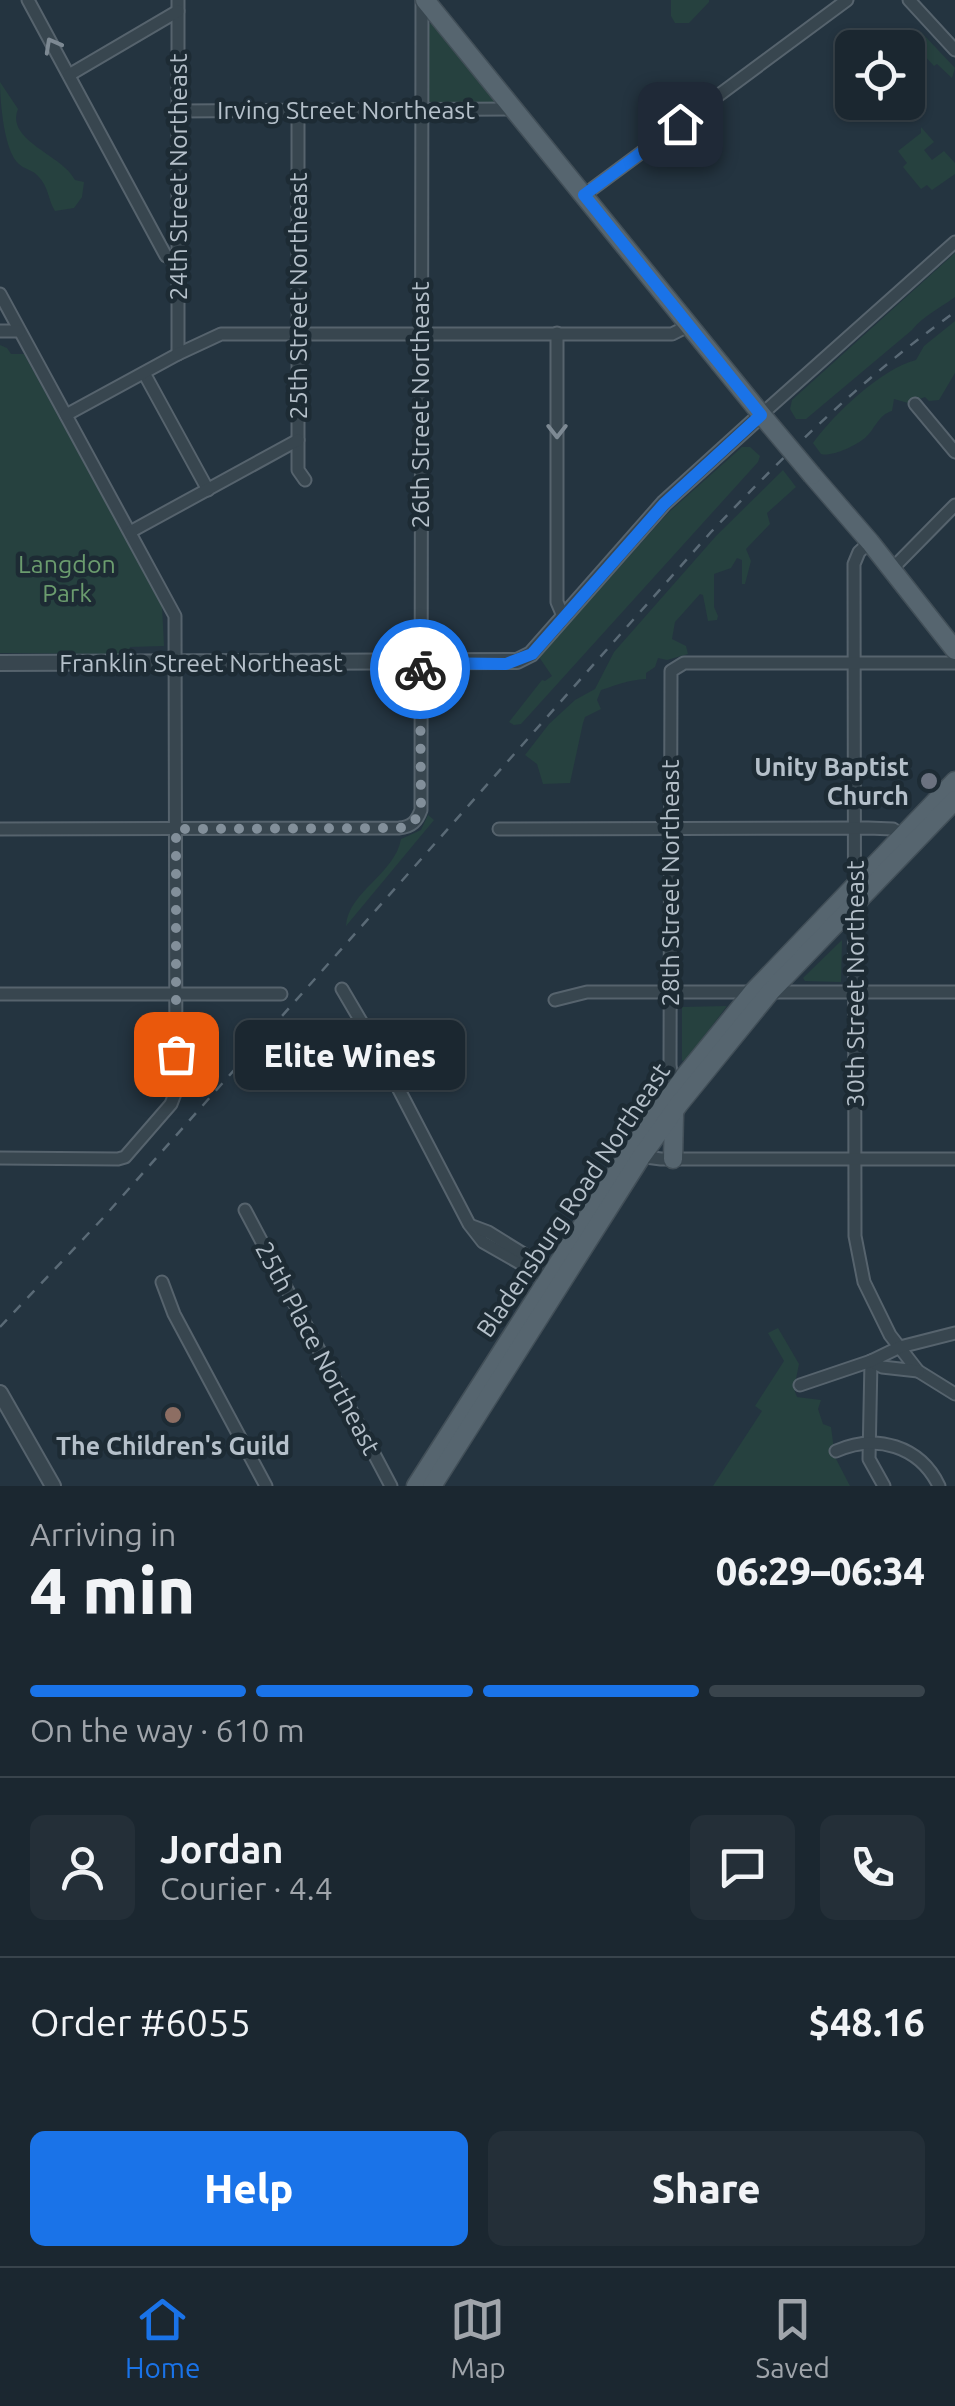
<!DOCTYPE html>
<meta charset="utf-8">
<style>
:root{--surface:#1b2730;--page:#242f38;--text:#f1f3f6;--muted:#a0a5ab;--line:#39444c;--accent:#1a73e8}
body{margin:0;font-family:Ubuntu,sans-serif;background:var(--page);color:var(--text);height:100vh;display:flex;flex-direction:column;font-size:38px;white-space:nowrap}
*{box-sizing:border-box;margin:0}
p{font-size:32px;color:var(--muted)}
.icon{flex:none;width:55px;height:55px;fill:none;stroke:currentColor;stroke-width:2;stroke-linecap:round;stroke-linejoin:round}
.map{position:relative;height:1486px;overflow:hidden}
.panel{display:flex;flex-direction:column;background:var(--surface);flex:1}
.panel>*{flex:none}
.tools{position:absolute;left:835px;top:30px;display:grid;gap:20px}
.tools a{display:grid;place-items:center;width:90px;height:90px;border-radius:15px;background:var(--surface);box-shadow:0 2px 8px #0004,0 0 0 2px var(--line);font-size:50px}
.pin{position:absolute;display:grid;place-items:center;width:85px;height:85px;color:#fff;margin:-42px;border-radius:20px;box-shadow:0 5px 15px #0006}
.courier{position:absolute;display:grid;place-items:center;width:100px;height:100px;margin:-50px;border:8px solid #1a73e8;border-radius:50%;background:#fff;color:#222;box-shadow:0 2px 12px #0007}
.bubble{position:absolute;height:70px;border-radius:15px;background:var(--surface);box-shadow:0 2px 8px #0004,0 0 0 2px var(--line);font-size:32px;font-weight:800;line-height:70px;text-align:center}
.head em{font-style:normal;font-weight:800}
.head div{display:flex;flex-direction:column-reverse}
.head{display:flex;align-items:center;justify-content:space-between;height:170px;padding:0 30px}
h1{font-size:65px;font-weight:800;line-height:75px}
.bar{display:grid;grid-template-columns:repeat(4,1fr);gap:15px 10px;align-content:center;height:120px;padding:0 30px}
.bar i{height:12px;border-radius:8px;background:var(--line)}
.bar .on{background:var(--accent)}
.bar p{grid-column:span 4}
.line{display:flex;align-items:center;gap:25px;padding:0 30px;border-top:2px solid var(--line)}
.line div{flex:1}
.round{display:grid;place-items:center;flex:none;width:105px;height:105px;border-radius:15px;background:var(--page)}
.action{display:flex;gap:20px;margin-top:auto;padding:20px 30px}
.action a{flex:1;height:115px;border-radius:15px;background:var(--accent);color:#fff;font-size:40px;font-weight:800;line-height:115px;text-align:center}
.action a+a{background:var(--page);color:var(--text)}
.tabs{display:flex;justify-content:space-around;align-items:center;height:140px;border-top:2px solid var(--line);background:var(--surface);font-size:28px;color:var(--muted)}
.tabs a{display:grid;justify-items:center;gap:5px}
.tabs .on{color:var(--accent)}
.map>svg:first-child{display:block}
.green{fill:#26413f}
.lines{fill:none;stroke-linecap:round;stroke-linejoin:round}
.minor-casing{stroke:#56636d;stroke-width:15}
.tertiary-casing{stroke:#56636d;stroke-width:18}
.primary-casing{stroke:#424f58;stroke-width:21}
.minor{stroke:#38464f;stroke-width:11}
.tertiary{stroke:#38464f;stroke-width:14}
.primary{stroke:#56656f;stroke-width:18}
.rail{stroke:#5a6a76;stroke-width:2.5;stroke-dasharray:10 10;stroke-linecap:butt}
.primary-bridge-casing{stroke:#424f58;stroke-width:21;stroke-linecap:butt}
.primary-bridge{stroke:#56656f;stroke-width:18}
.oneway{stroke:#7d8993}
.done{stroke:#828f9a;stroke-width:10;stroke-dasharray:0 18}
.route{stroke:#1a73e8;stroke-width:12}
.worship-dot{fill:#6b7280;stroke:#1d2b34;stroke-width:4}
.education-dot{fill:#8d6e63;stroke:#1d2b34;stroke-width:4}
.labels{text-anchor:middle;dominant-baseline:central;stroke-width:9;stroke-linejoin:round;paint-order:stroke}
.street-label{font-size:25px;fill:#b5c0ca;stroke:#1d2b34}
.park-label{font-size:25px;fill:#6b9c6e;stroke:#1d2b34}
.poi-label{font-size:25px;font-weight:bold;fill:#b5c0ca;stroke:#1d2b34;text-anchor:end}
</style>
<div class="map">
<svg width="955" height="1486" viewBox="0 0 955 1486">
<rect width="100%" height="100%" fill="#243440"/>
<g class="green">
<polygon points="671,0 709,0 709,2 689,23 675,23 671,16"/>
<polygon points="428,24 433,24 494,99 493,104 427,105"/>
<polygon points="921,32 955,68 952,78 937,64 934,66 922,53 908,66 908,48 902,47"/>
<path d="M0 82 18 109C5 141 63 155 75 180L84 182 82 197 74 208 55 211C48 200 49 187 38 176 33 170 24 169 19 164 4 152 0 101 0 82Z"/>
<polygon points="921,127 934,142 924,150 932,160 944,151 955,163 955,174 932,190 927,185 921,189 903,167 907,163 898,151 921,133"/>
<path d="M955 253V297C939 309 924 315 912 330L806 419H796L790 409 792 400Z"/>
<path d="M955 321V373L939 400 929 401 925 397 908 403 894 399 892 411C878 415 876 428 865 438 855 446 832 457 821 454L813 443C833 415 882 368 916 360L924 346Z"/>
<polygon points="0,345 7,348 11,354 24,354 162,606 164,646 130,647 129,651 118,654 0,653"/>
<polygon points="742,447 750,447 760,456 758,462 521,724 514,725 509,722 542,680 545,681 552,676 539,657 668,513"/>
<path d="M783 470 796 487 767 513 770 524 746 549 751 561 745 584H742V560L737 558 731 568 714 574V607L718 616 717 620 708 621 703 595 700 594 675 622 672 639 686 646 688 654 667 660 658 658 655 667 646 673V679C628 680 617 685 601 690L597 700 601 709 585 717 583 723 570 783 543 784 537 764 525 755 549 724 575 700 595 689 614 652 716 536Z"/>
<path d="M428 815 434 820 346 926C348 892 395 874 401 839L421 830Z"/>
<polygon points="842,940 841,982 805,981 803,978"/>
<polygon points="727,1006 686,1060 682,1061 682,1007"/>
<polygon points="778,1328 799,1364 794,1389 797,1397 821,1400 818,1409 823,1424 831,1427 835,1457 850,1486 713,1486 762,1411 755,1406 784,1361 768,1333"/>
</g>
<g class="lines">
<defs>
<g id="minor">
<polyline points="28,0 166,256 178,259"/>
<polyline points="178,0 178,354"/>
<polyline points="909,0 955,50"/>
<polyline points="69,75 178,11"/>
<polyline points="298,110 298,470 305,480"/>
<polyline points="178,111 514,109"/>
<polyline points="584,195 847,0"/>
<polyline points="0,294 175,616 176,1091 171,1104 125,1157 118,1159 0,1158"/>
<polyline points="0,331 19,331"/>
<polyline points="557,333 557,602 563,616"/>
<polyline points="144,373 208,490"/>
<polyline points="915,404 955,452"/>
<polyline points="66,415 178,354 221,334 672,334 690,325"/>
<polyline points="761,415 955,242"/>
<polyline points="130,532 298,440"/>
<polyline points="870,542 859,552 854,564 855,1236 864,1282 890,1335 918,1371 955,1394"/>
<polyline points="892,569 955,505"/>
<path d="M0 829 399 828C412 827 417 821 421 810L422 0"/>
<polyline points="499,829 868,828 893,829 904,836"/>
<polyline points="342,989 382,1057 469,1224 483,1242 553,1282"/>
<polyline points="0,994 281,994"/>
<polyline points="555,1000 587,992 955,992"/>
<polyline points="679,1090 672,1079 670,1065 671,671 684,663 955,663"/>
<polyline points="638,1156 661,1159 955,1159"/>
<polyline points="245,1210 391,1486"/>
<polyline points="472,1226 488,1232 556,1274"/>
<polyline points="162,1282 174,1314 266,1486"/>
<polyline points="871,1361 869,1459 884,1486"/>
<polyline points="871,1361 882,1367 918,1371"/>
<polyline points="800,1385 871,1361 900,1347 955,1333"/>
<path d="M836 1451C876 1433 920 1446 939 1486"/>
</g>
<g id="tertiary">
<polyline points="0,663 517,661 531,654 664,503 761,415"/>
<polyline points="0,1393 53,1486"/>
</g>
<g id="primary">
<polyline points="425,0 765,419"/>
<polyline points="812,475 870,542 955,650"/>
<polyline points="673,1159 674,1114"/>
<polyline points="416,1486 630,1151 684,1077 753,992 955,781"/>
<polyline points="432,1486 641,1157 679,1104 770,992 955,800"/>
</g>
</defs>
<use href="#minor" class="minor-casing"/>
<use href="#tertiary" class="tertiary-casing"/>
<use href="#primary" class="primary-casing"/>
<use href="#minor" class="minor"/>
<use href="#tertiary" class="tertiary"/>
<use href="#primary" class="primary"/>
<path class="rail" d="M0 1327 103 1218 711 532C787 452 865 376 955 312"/>
<defs>
<polyline id="primary-bridge" points="765,419 812,475"/>
</defs>
<use href="#primary-bridge" class="primary-bridge-casing"/>
<use href="#primary-bridge" class="primary-bridge"/>
</g>
<defs><path id="oneway-chevron" d="M-2-3.5L2.5 0L-2 3.5" fill="none" stroke-width="1.6" stroke-linecap="round" stroke-linejoin="round" transform="scale(2.5)"/></defs>
<g class="oneway">
<use href="#oneway-chevron" transform="translate(52 45) rotate(-119)"/>
<use href="#oneway-chevron" transform="translate(557 431) rotate(90)"/>
</g>
<g class="lines">
<polyline class="done" points="176,1054 176,829 400,828 412,825 421,810 420,669"/>
<polyline class="route" points="420,669 420,663 506,664 532,654 664,504 761,415 584,195 680,124"/>
</g>
<circle class="worship-dot" cx="929" cy="781" r="10"/>
<circle class="education-dot" cx="173" cy="1415" r="10"/>
<g class="labels">
<g class="street-label">
<text x="346" y="110">Irving Street Northeast</text>
<text transform="translate(178 177) rotate(-90)">24th Street Northeast</text>
<text transform="translate(298 296) rotate(-90)">25th Street Northeast</text>
<text transform="translate(420 405) rotate(-90)">26th Street Northeast</text>
<text x="201" y="663">Franklin Street Northeast</text>
<text transform="translate(670 883) rotate(-90)">28th Street Northeast</text>
<text transform="translate(855 984) rotate(-90)">30th Street Northeast</text>
<text transform="translate(573 1200) rotate(-56)">Bladensburg Road Northeast</text>
<text transform="translate(318 1348) rotate(62)">25th Place Northeast</text>
</g>
<g class="park-label">
<text x="67" y="564">Langdon<tspan x="67" dy="29">Park</tspan></text>
</g>
<g class="poi-label">
<text x="909" y="767">Unity Baptist<tspan x="909" dy="29">Church</tspan></text>
<text x="173" y="1446" text-anchor="middle">The Children's Guild</text>
</g>
</g>
</svg>
<div class="tools">
<a><svg class="icon" aria-label="locate" viewBox="0 0 24 24"><circle cx="12" cy="12" r="6"/><path d="M12 2v4M12 18v4M2 12h4M18 12h4"/></svg></a>
</div>
<div class="pin" style="left:176px;top:1054px;background:#ea580c"><svg class="icon" aria-label="bag" viewBox="0 0 24 24"><path d="M5 8h14l-1 12H6zM9 8a3 3 0 0 1 6 0"/></svg></div>
<div class="pin" style="left:680px;top:124px;background:#1f2937"><svg class="icon" aria-label="home" viewBox="0 0 24 24"><path d="M3 11l9-7 9 7M6 9v11h12V9"/></svg></div>
<div class="courier" style="left:420px;top:669px"><svg class="icon" aria-label="bike" viewBox="0 0 24 24"><circle cx="6" cy="16" r="4"/><circle cx="18" cy="16" r="4"/><path d="M6 16l4-8h5l3 8M10 8l3 8H6M13 5h3"/></svg></div>
<div class="bubble" style="left:235px;top:1020px;width:230px">Elite Wines</div>
</div>
<section class="panel">
<div class="head"><div><h1>4 min</h1><p>Arriving in</p></div><em>06:29–06:34</em></div>
<div class="bar"><i class="on"></i><i class="on"></i><i class="on"></i><i></i><p>On the way · 610 m</p></div>
<div class="line" style="height:180px"><a class="round"><svg class="icon" aria-label="person" viewBox="0 0 24 24"><circle cx="12" cy="8" r="4"/><path d="M4 21q1-7 8-7t8 7"/></svg></a><div><b>Jordan</b><p>Courier · 4.4</p></div><a class="round"><svg class="icon" aria-label="chat" viewBox="0 0 24 24"><path d="M4 5h16v11H9l-5 4z"/></svg></a><a class="round"><svg class="icon" aria-label="phone" viewBox="0 0 24 24"><path d="M5 4h4l2 5-3 2q2 4 5 5l2-3 5 2v4C11 20 4 13 5 4z"/></svg></a></div>
<div class="line" style="height:130px"><div>Order #6055</div><b>$48.16</b></div>
<div class="action"><a>Help</a><a>Share</a></div>
</section>
<nav class="tabs">
<a class="on"><svg class="icon" aria-label="home" viewBox="0 0 24 24"><path d="M3 11l9-7 9 7M6 9v11h12V9"/></svg>Home</a>
<a><svg class="icon" aria-label="map" viewBox="0 0 24 24"><path d="M3 6l6-2 6 2 6-2v14l-6 2-6-2-6 2zM9 4v14M15 6v14"/></svg>Map</a>
<a><svg class="icon" aria-label="saved" viewBox="0 0 24 24"><path d="M7 4h10v16l-5-4-5 4z"/></svg>Saved</a>
</nav>
